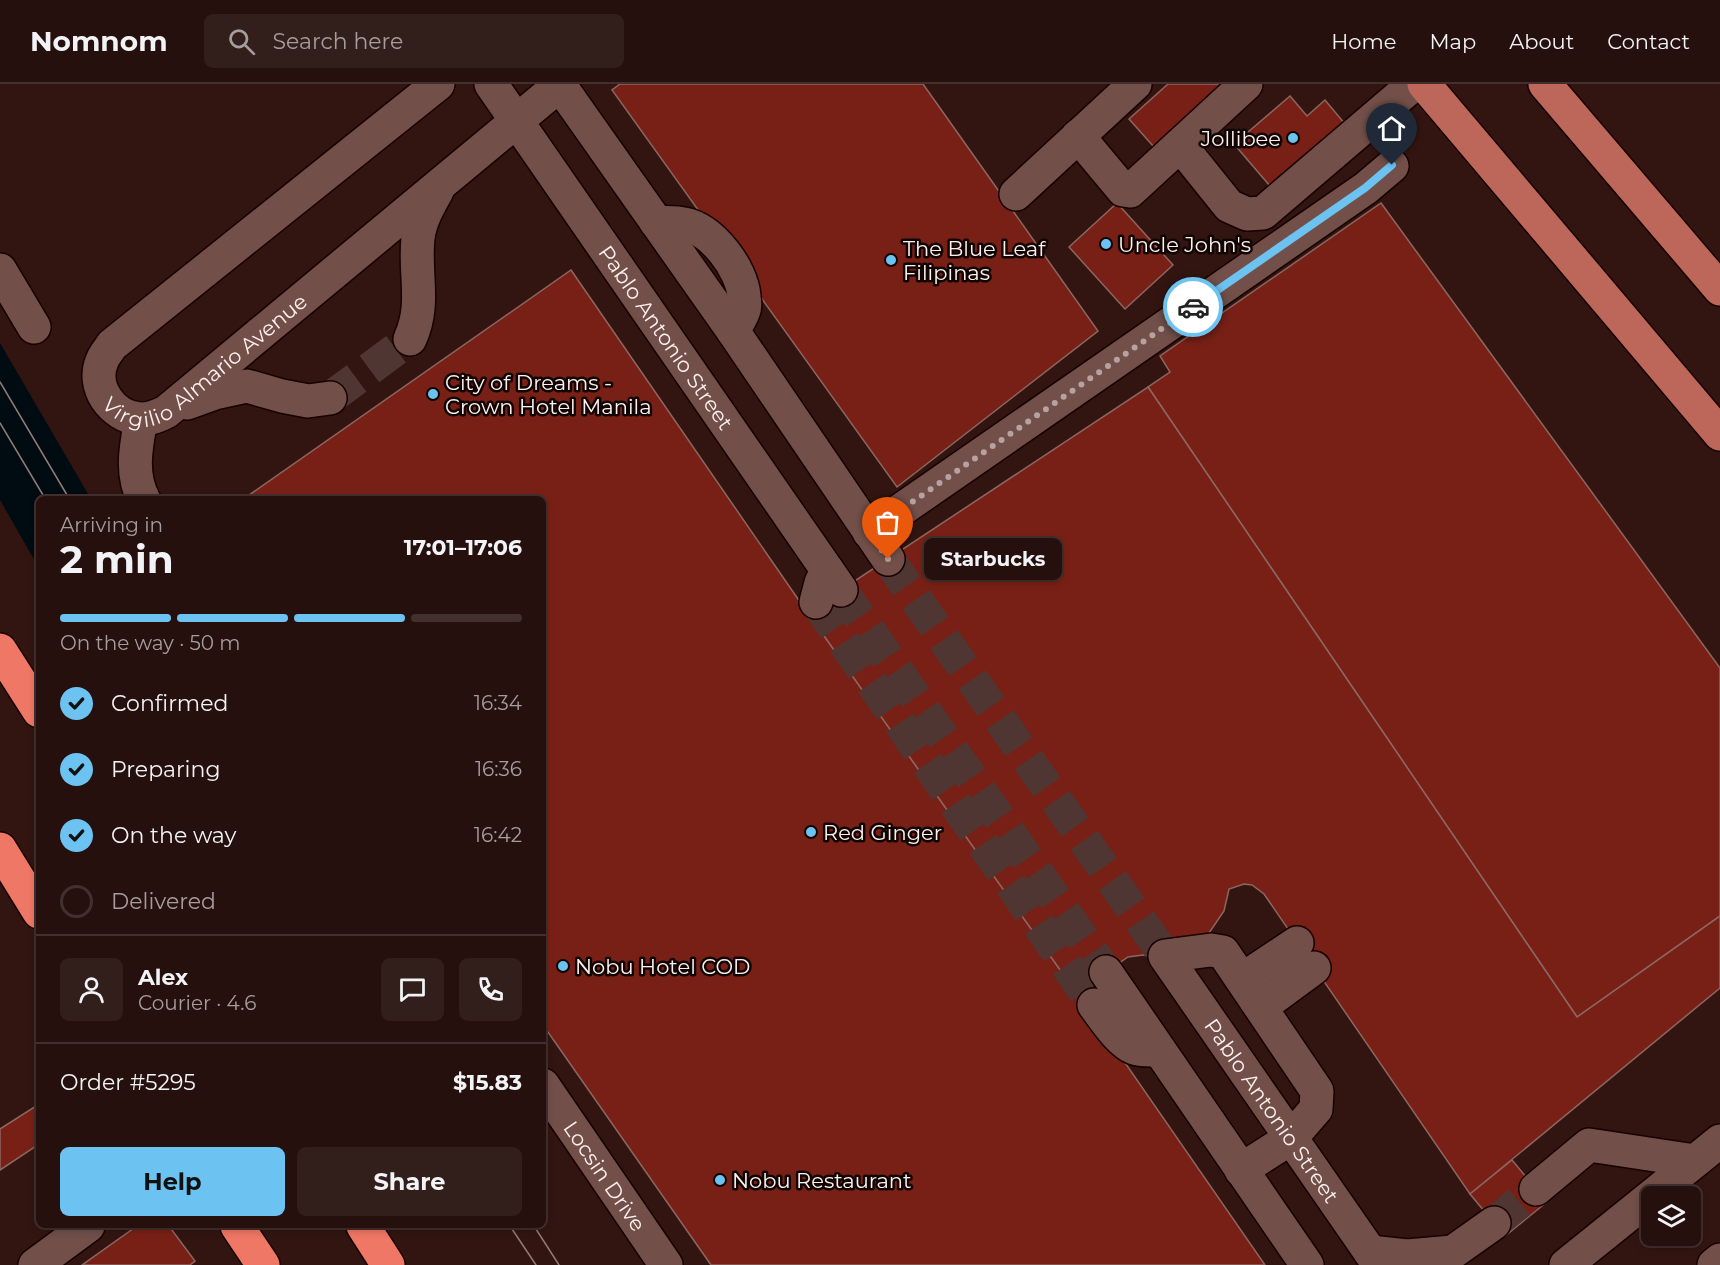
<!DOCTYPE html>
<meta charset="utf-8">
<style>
:root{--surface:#26100d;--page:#321e1b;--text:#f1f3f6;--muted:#a49d9d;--line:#42302e;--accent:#6cc3f2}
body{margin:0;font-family:Montserrat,sans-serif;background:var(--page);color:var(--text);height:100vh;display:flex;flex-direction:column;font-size:22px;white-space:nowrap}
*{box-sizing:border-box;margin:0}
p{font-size:20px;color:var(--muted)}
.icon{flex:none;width:33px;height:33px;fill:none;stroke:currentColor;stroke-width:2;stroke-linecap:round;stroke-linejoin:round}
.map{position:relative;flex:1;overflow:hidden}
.panel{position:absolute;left:36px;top:412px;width:510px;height:732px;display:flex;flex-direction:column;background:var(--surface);border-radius:9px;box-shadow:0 3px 9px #0003,0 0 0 2px var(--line)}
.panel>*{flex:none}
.tools{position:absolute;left:1641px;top:1102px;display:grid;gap:12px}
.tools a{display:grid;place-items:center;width:60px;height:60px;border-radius:9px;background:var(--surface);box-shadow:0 3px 9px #0003,0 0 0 2px var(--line);font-size:30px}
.pin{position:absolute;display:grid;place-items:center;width:51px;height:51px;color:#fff;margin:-62px -26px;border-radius:50% 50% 50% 0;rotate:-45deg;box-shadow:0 0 6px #0007}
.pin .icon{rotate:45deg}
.courier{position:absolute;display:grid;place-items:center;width:60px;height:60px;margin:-30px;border:4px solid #6cc3f2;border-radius:50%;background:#fff;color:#222;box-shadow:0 2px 8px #0007}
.bubble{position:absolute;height:42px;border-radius:9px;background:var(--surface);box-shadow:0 3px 9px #0003,0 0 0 2px var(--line);font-size:20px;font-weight:700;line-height:42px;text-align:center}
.headline em{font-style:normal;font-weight:700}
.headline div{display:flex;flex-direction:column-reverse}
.headline{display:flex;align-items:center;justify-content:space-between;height:102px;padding:0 24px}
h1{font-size:39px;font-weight:700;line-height:45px}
.bar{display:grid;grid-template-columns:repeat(4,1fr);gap:9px 6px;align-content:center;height:72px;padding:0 24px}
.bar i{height:8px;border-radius:4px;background:var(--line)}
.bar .current{background:var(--accent)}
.bar p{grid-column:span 4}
.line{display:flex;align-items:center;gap:15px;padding:0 24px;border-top:2px solid var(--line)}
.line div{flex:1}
.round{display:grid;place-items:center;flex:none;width:63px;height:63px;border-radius:9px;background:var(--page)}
ol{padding:0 24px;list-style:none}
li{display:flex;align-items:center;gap:18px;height:66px}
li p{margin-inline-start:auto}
li .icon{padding:6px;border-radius:50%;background:var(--accent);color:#111;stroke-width:4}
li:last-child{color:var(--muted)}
li i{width:33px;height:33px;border:3px solid var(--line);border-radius:50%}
.button{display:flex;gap:12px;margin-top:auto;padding:12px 24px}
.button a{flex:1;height:69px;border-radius:9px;background:var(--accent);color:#111;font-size:24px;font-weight:700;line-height:69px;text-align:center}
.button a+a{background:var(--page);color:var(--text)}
header{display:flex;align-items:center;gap:36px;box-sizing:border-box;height:84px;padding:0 30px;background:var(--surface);border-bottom:2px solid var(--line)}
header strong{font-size:28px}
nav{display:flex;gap:33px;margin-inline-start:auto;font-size:21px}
.search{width:420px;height:54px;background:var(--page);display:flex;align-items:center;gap:15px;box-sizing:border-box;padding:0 21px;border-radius:9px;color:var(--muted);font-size:22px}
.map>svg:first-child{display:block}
.water{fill:#010b12}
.building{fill:#792016;stroke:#8c6761;stroke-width:1.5}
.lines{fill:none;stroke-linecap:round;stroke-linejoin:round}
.minor-tunnel{stroke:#503632;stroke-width:33;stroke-dasharray:33 16;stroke-linecap:butt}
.minor-casing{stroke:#180101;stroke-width:36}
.major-casing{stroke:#180101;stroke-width:36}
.highway-casing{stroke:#180101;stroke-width:36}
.minor{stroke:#724f49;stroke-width:33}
.major{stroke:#bd675a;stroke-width:33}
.highway{stroke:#ef7765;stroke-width:33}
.tram{stroke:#917b78;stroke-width:1.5}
.done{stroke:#b6a3a1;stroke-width:6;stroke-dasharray:0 10.8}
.route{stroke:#6cc3f2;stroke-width:8}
.poi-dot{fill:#6cc3f2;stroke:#110504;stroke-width:2}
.labels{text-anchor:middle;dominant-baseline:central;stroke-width:5;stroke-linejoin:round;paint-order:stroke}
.poi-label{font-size:21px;fill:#fdf0ee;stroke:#110504;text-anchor:start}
.street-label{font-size:21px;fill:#fdf0ee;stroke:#110504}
</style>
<header>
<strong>Nomnom</strong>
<div class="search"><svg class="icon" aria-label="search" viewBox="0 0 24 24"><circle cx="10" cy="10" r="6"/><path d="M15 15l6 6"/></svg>Search here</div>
<nav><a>Home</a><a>Map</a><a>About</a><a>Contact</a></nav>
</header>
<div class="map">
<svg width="1720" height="1181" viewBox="0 0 1720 1181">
<rect width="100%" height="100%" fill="#321511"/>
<polygon class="water" points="0,259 91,415 39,416 39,484 0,416"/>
<g class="building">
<polygon points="620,0 923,0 1098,247 897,403 612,6"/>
<polygon points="1168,0 1225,0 1154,63 1129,35"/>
<polygon points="1290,12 1307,32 1325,16 1351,47 1270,102 1234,60"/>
<polygon points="1117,119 1173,181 1125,225 1069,163"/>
<polygon points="1381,119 1720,584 1720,832 1577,933 1148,303 1170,288 1160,272"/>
<polygon points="571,186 798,515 1092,931 1265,1181 711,1181 543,941 543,416 242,416"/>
<polygon points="1148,303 1577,933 1720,832 1720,904 1470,1110 1264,810 1252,801 1244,800 1229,805 1224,827 1207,852 1157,872 1143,871 1128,873 1096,895 1090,901 1087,909 1092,931 798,515 829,514"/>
<polygon points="39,1020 39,1060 0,1086 0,1045"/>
<polygon points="1512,1076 1547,1118 1505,1152 1470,1110"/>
<polygon points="137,1142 169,1142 195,1177 190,1181 82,1181"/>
</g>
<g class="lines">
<g class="minor-tunnel">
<polyline points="330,314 410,255"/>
<polyline points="888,475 1165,872"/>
<polyline points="841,506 1106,888"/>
<polyline points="816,518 1094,921"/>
<polyline points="1494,1139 1536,1105"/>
</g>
<defs>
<g id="minor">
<path id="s1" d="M438 0 112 261C109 266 104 271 102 277 91 303 112 332 139 335 149 336 157 332 166 328L561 0"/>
<path id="s2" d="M491 0 841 506"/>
<polyline points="559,0 733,247 888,475"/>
<polyline points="1078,52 1123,106 1130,107 1246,0"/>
<polyline points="1180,61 1229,122 1247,130 1263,129 1414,0"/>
<polyline points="1016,110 1135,0"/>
<path d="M656 138C665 139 675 138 684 140 712 145 742 185 744 212 744 216 746 222 744 226 742 233 737 240 733 247"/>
<polyline points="0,186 34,243"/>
<path d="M410 255C426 220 414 191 418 154 420 137 429 121 437 107"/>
<polyline points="187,319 215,309 247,302 282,312 308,317 330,314"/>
<path d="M141 335C136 363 130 390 144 416"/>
<polyline points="869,448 1366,104 1392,82"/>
<polyline points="816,518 821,499 827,486"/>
<polyline points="1106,888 1307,1181"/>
<polyline points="1243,895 1297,859"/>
<path d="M1094 921C1104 934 1119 958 1134 964 1142 967 1151 966 1159 966"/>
<polyline points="1261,923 1314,884"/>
<path id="s3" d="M543 1001 666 1181"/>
<path id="s4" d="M1241 1086 1291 1054 1316 1025 1317 1007 1223 868 1211 866 1165 872 1379 1181"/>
<polyline points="1536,1105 1589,1061 1695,1077"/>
<polyline points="1370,1168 1407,1172 1453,1168 1494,1139"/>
<polyline points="35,1181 88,1142"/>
<polyline points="1566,1181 1720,1057"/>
<polyline points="1714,1181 1720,1176"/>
</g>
<g id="major">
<polyline points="1424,0 1720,350"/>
<polyline points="1545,0 1720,205"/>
</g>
<g id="highway">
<polyline points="0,566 39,627"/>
<polyline points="0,765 39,828"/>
<polyline points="237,1142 263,1181"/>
<polyline points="363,1142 388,1181"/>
</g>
</defs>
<use href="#minor" class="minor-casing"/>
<use href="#major" class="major-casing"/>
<use href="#highway" class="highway-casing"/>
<use href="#minor" class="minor"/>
<use href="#major" class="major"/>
<use href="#highway" class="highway"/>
<g class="tram">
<polyline points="0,298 70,416"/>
<polyline points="0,339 46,416"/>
<polyline points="510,1142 536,1181"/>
<polyline points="534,1142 559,1181"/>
</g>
</g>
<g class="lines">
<polyline class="done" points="888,475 869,448 1193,223"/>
<polyline class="route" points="1193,223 1365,104 1392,81"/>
</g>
<g class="poi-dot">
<circle cx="1293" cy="54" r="6"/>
<circle cx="1106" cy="160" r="6"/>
<circle cx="891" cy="176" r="6"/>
<circle cx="433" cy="310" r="6"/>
<circle cx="811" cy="748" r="6"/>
<circle cx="563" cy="882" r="6"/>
<circle cx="720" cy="1096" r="6"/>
</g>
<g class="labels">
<g class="poi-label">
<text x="1281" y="54" text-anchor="end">Jollibee</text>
<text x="1118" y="160">Uncle John's</text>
<text x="903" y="164">The Blue Leaf<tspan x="903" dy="24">Filipinas</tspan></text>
<text x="445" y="298">City of Dreams -<tspan x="445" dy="24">Crown Hotel Manila</tspan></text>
<text x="823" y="748">Red Ginger</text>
<text x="575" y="882">Nobu Hotel COD</text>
<text x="732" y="1096">Nobu Restaurant</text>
</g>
<g class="street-label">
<text stroke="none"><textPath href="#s2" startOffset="308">Pablo Antonio Street</textPath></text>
<text stroke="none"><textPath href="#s1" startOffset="600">Virgilio Almario Avenue</textPath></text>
<text stroke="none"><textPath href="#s4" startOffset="530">Pablo Antonio Street</textPath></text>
<text stroke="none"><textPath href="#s3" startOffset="110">Locsin Drive</textPath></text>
</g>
</g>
</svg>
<div class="tools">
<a><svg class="icon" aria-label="layers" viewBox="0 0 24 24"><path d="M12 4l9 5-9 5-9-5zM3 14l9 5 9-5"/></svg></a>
</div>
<div class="pin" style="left:888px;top:475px;background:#ea580c"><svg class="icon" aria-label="bag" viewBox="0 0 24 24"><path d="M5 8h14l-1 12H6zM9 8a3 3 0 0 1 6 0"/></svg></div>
<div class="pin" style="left:1392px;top:81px;background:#1f2937"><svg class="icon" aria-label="home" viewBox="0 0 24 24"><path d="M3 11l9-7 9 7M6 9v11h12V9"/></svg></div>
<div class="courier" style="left:1193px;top:223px"><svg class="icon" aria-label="car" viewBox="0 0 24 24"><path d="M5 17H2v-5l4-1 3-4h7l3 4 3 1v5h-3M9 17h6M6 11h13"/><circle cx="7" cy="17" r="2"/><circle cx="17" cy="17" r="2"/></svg></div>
<div class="bubble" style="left:924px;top:454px;width:138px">Starbucks</div>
<section class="panel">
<div class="headline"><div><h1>2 min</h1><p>Arriving in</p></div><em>17:01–17:06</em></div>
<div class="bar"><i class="current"></i><i class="current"></i><i class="current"></i><i></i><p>On the way · 50 m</p></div>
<ol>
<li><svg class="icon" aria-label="check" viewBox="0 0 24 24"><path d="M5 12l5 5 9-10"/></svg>Confirmed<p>16:34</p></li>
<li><svg class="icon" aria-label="check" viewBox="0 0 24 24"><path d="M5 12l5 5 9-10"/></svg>Preparing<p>16:36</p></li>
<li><svg class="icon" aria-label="check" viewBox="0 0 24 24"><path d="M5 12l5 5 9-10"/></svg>On the way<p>16:42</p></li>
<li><i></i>Delivered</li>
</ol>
<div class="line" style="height:108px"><a class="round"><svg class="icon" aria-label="person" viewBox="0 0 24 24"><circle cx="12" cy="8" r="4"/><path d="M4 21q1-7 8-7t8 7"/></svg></a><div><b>Alex</b><p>Courier · 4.6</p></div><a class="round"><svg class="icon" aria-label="chat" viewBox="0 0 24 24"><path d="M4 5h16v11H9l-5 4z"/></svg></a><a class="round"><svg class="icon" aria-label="phone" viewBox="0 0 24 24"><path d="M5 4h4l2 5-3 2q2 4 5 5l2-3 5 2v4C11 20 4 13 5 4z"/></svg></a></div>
<div class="line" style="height:78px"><div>Order #5295</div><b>$15.83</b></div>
<div class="button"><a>Help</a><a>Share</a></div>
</section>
</div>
